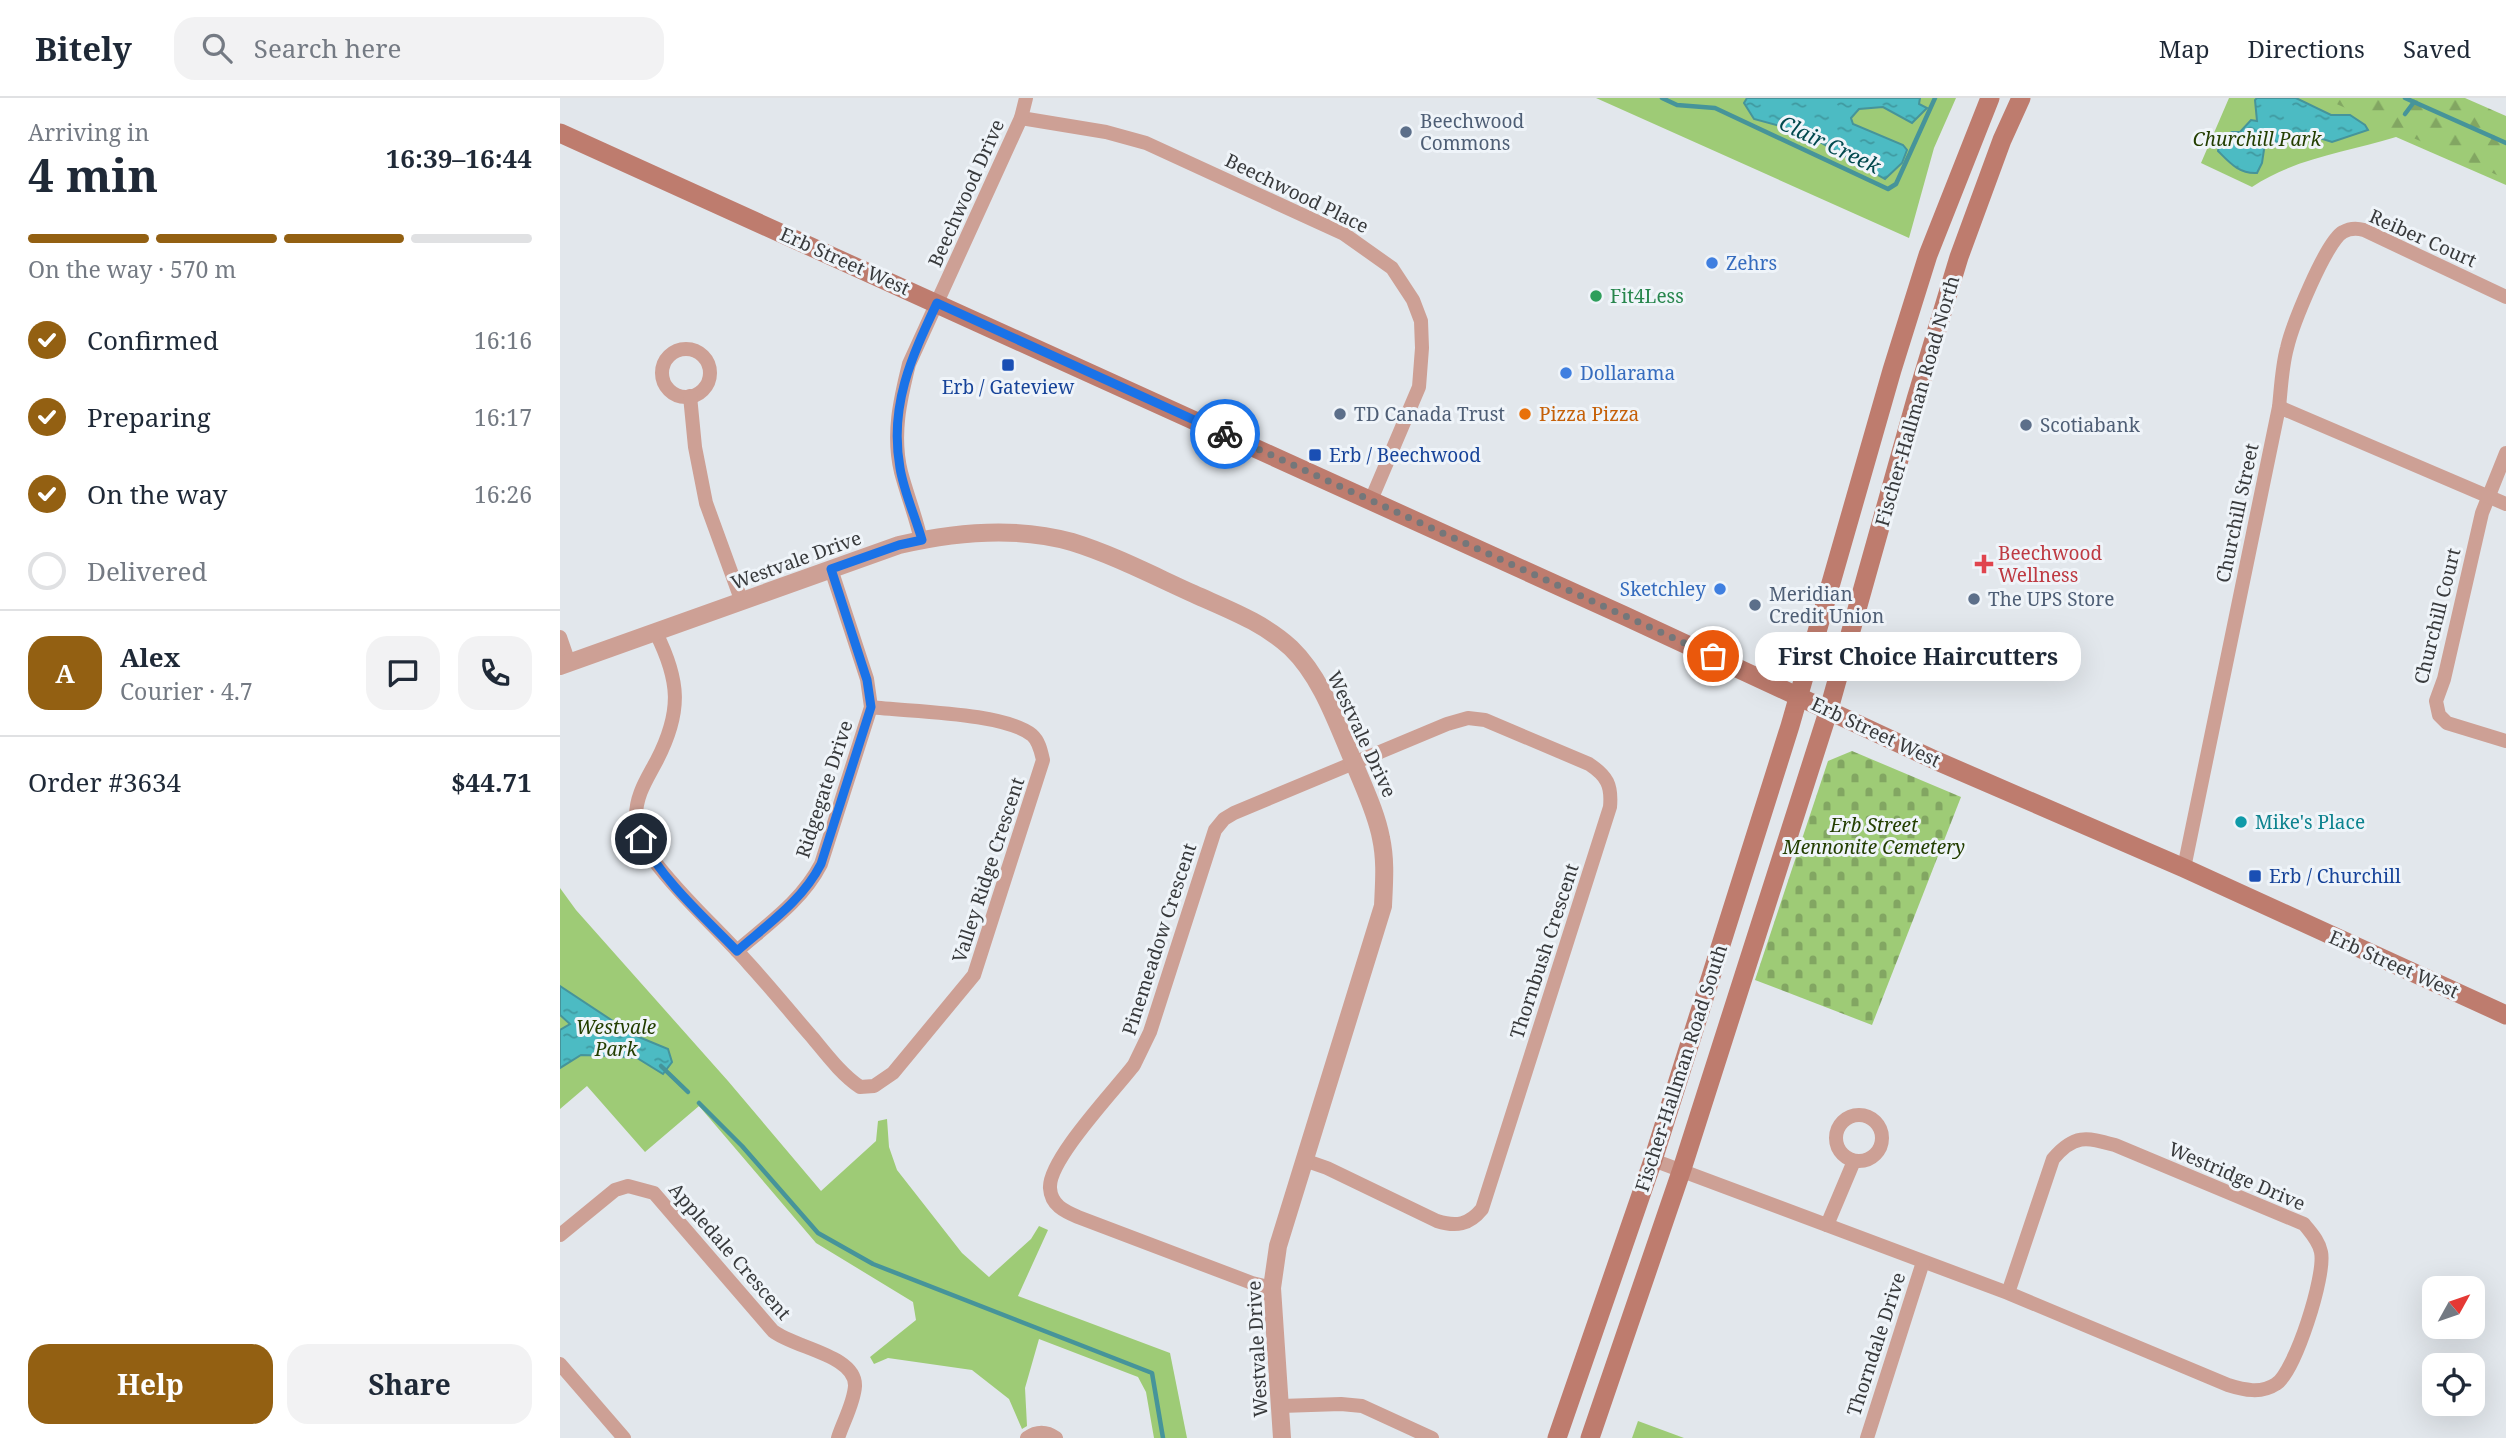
<!DOCTYPE html>
<meta charset="utf-8">
<style>
:root{--surface:#fff;--page:#f2f2f3;--text:#1f2937;--muted:#747a83;--line:#e0e1e3;--accent:#936012}
body{margin:0;font-family:"Noto Serif",serif;background:var(--page);color:var(--text);height:100vh;display:flex;flex-direction:column;font-size:26px;white-space:nowrap}
*{box-sizing:border-box;margin:0}
p{font-size:23px;color:var(--muted)}
.icon{flex:none;width:38px;height:38px;fill:none;stroke:currentColor;stroke-width:2;stroke-linecap:round;stroke-linejoin:round}
.map{position:relative;flex:1;overflow:hidden}
.sheet{display:flex;flex-direction:column;background:var(--surface);width:560px}
.sheet>*{flex:none}
.needle{width:46px;rotate:50deg}
.fabs{position:absolute;left:1862px;top:1178px;display:grid;gap:14px}
.fabs a{display:grid;place-items:center;width:63px;height:63px;border-radius:14px;background:var(--surface);box-shadow:0 7px 28px #0002;font-size:35px}
.pin{position:absolute;display:grid;place-items:center;width:60px;height:60px;color:#fff;margin:-30px;border:4px solid #fff;border-radius:50%;box-shadow:0 2px 7px #0007}
.courier{position:absolute;display:grid;place-items:center;width:70px;height:70px;margin:-35px;border:5px solid #1a73e8;border-radius:50%;background:#fff;color:#222;box-shadow:0 2px 9px #0007}
.bubble{position:absolute;height:49px;border-radius:21px;background:var(--surface);box-shadow:0 7px 28px #0002;font-size:23px;font-weight:700;line-height:49px;text-align:center}
.headline em{font-style:normal;font-weight:700}
.headline div{display:flex;flex-direction:column-reverse}
.headline{display:flex;align-items:center;justify-content:space-between;height:119px;padding:0 28px}
h1{font-size:46px;font-weight:700;line-height:52px}
.bar{display:grid;grid-template-columns:repeat(4,1fr);gap:10px 7px;align-content:center;height:84px;padding:0 28px}
.bar i{height:9px;border-radius:5px;background:var(--line)}
.bar .selected{background:var(--accent)}
.bar p{grid-column:span 4}
.line{display:flex;align-items:center;gap:18px;padding:0 28px;border-top:2px solid var(--line)}
.line div{flex:1}
.round{display:grid;place-items:center;flex:none;width:74px;height:74px;border-radius:21px;background:var(--page)}
ol{padding:0 28px;list-style:none}
li{display:flex;align-items:center;gap:21px;height:77px}
li p{margin-inline-start:auto}
li .icon{padding:7px;border-radius:50%;background:var(--accent);color:#fff;stroke-width:4}
li:last-child{color:var(--muted)}
li i{width:38px;height:38px;border:4px solid var(--line);border-radius:50%}
.button{display:flex;gap:14px;margin-top:auto;padding:14px 28px}
.button a{flex:1;height:80px;border-radius:21px;background:var(--accent);color:#fff;font-size:28px;font-weight:700;line-height:80px;text-align:center}
.button a+a{background:var(--page);color:var(--text)}
header{display:flex;align-items:center;gap:42px;box-sizing:border-box;height:98px;padding:0 35px;background:var(--surface);border-bottom:2px solid var(--line)}
header strong{font-size:33px}
nav{display:flex;gap:38px;margin-inline-start:auto;font-size:24px}
.search{width:490px;height:63px;background:var(--page);display:flex;align-items:center;gap:18px;box-sizing:border-box;padding:0 24px;border-radius:21px;color:var(--muted);font-size:26px}
main{display:flex;flex:1;min-height:0}
.map>svg:first-child{display:block}
.green{fill:#9ecb76}
.forest{fill:url(#forest-firs)}
.cemetery{fill:url(#cemetery-stones)}
.water{fill:url(#water-ripples);stroke:#46949a;stroke-width:2}
.lines{fill:none;stroke-linecap:round;stroke-linejoin:round}
.stream{stroke:#46949a;stroke-width:4.5}
.minor{stroke:#cda095;stroke-width:14}
.tertiary{stroke:#cda095;stroke-width:18}
.secondary{stroke:#be7c6e;stroke-width:19}
.done{stroke:#74777a;stroke-width:7;stroke-dasharray:0 12.6}
.route{stroke:#1a73e8;stroke-width:9}
.service-dot{fill:#5c6f8a;stroke:#eff4f9;stroke-width:2.5}
.shop-dot{fill:#3f7fe0;stroke:#eff4f9;stroke-width:2.5}
.leisure-dot{fill:#2e9e5b;stroke:#eff4f9;stroke-width:2.5}
.transit-dot{fill:#1a4fb4;stroke:#eff4f9;stroke-width:2.5}
.food-dot{fill:#e8710a;stroke:#eff4f9;stroke-width:2.5}
.health-dot{fill:#e0444e;stroke:#eff4f9;stroke-width:2.5}
.culture-dot{fill:#0f9aa8;stroke:#eff4f9;stroke-width:2.5}
.labels{text-anchor:middle;dominant-baseline:central;stroke-width:6;stroke-linejoin:round;paint-order:stroke}
.service-label{font-size:19px;fill:#4e5e75;stroke:#eff4f9;text-anchor:start}
.park-label{font-size:19px;font-style:italic;fill:#233e00;stroke:#eff4f9}
.street-label{font-size:19px;fill:#383a3c;stroke:#eff4f9}
.shop-label{font-size:19px;fill:#366cbe;stroke:#eff4f9;text-anchor:start}
.leisure-label{font-size:19px;fill:#27864d;stroke:#eff4f9;text-anchor:start}
.transit-label{font-size:19px;fill:#164399;stroke:#eff4f9;text-anchor:start}
.food-label{font-size:19px;fill:#c56008;stroke:#eff4f9;text-anchor:start}
.health-label{font-size:19px;fill:#be3a42;stroke:#eff4f9;text-anchor:start}
.culture-label{font-size:19px;fill:#0d838f;stroke:#eff4f9;text-anchor:start}
.water-label{font-size:21px;font-style:italic;fill:#02494e;stroke:#eff4f9}
</style>
<header>
<strong>Bitely</strong>
<div class="search"><svg class="icon" aria-label="search" viewBox="0 0 24 24"><circle cx="10" cy="10" r="6"/><path d="M15 15l6 6"/></svg>Search here</div>
<nav><a>Map</a><a>Directions</a><a>Saved</a></nav>
</header>
<main>
<section class="sheet">
<div class="headline"><div><h1>4 min</h1><p>Arriving in</p></div><em>16:39–16:44</em></div>
<div class="bar"><i class="selected"></i><i class="selected"></i><i class="selected"></i><i></i><p>On the way · 570 m</p></div>
<ol>
<li><svg class="icon" aria-label="check" viewBox="0 0 24 24"><path d="M5 12l5 5 9-10"/></svg>Confirmed<p>16:16</p></li>
<li><svg class="icon" aria-label="check" viewBox="0 0 24 24"><path d="M5 12l5 5 9-10"/></svg>Preparing<p>16:17</p></li>
<li><svg class="icon" aria-label="check" viewBox="0 0 24 24"><path d="M5 12l5 5 9-10"/></svg>On the way<p>16:26</p></li>
<li><i></i>Delivered</li>
</ol>
<div class="line" style="height:126px"><b class="round" style="background:var(--accent);color:#fff">A</b><div><b>Alex</b><p>Courier · 4.7</p></div><a class="round"><svg class="icon" aria-label="chat" viewBox="0 0 24 24"><path d="M4 5h16v11H9l-5 4z"/></svg></a><a class="round"><svg class="icon" aria-label="phone" viewBox="0 0 24 24"><path d="M5 4h4l2 5-3 2q2 4 5 5l2-3 5 2v4C11 20 4 13 5 4z"/></svg></a></div>
<div class="line" style="height:91px"><div>Order #3634</div><b>$44.71</b></div>
<div class="button"><a>Help</a><a>Share</a></div>
</section>
<div class="map">
<svg width="1946" height="1340" viewBox="0 0 1946 1340">
<defs>
<pattern id="forest-firs" width="22" height="20" patternUnits="userSpaceOnUse" patternTransform="scale(1.75)"><rect width="22" height="20" fill="#9ecb76"/><path d="M5 1l3.5 6h-7zM16 11l3.5 6h-7z" fill="#82a662"/></pattern>
<pattern id="cemetery-stones" width="16" height="16" patternUnits="userSpaceOnUse" patternTransform="scale(1.75)"><rect width="16" height="16" fill="#9ecb76"/><path d="M2 7V4a2 2 0 0 1 4 0v3zM10 15v-3a2 2 0 0 1 4 0v3z" fill="#82a662"/></pattern>
<pattern id="water-ripples" width="26" height="14" patternUnits="userSpaceOnUse" patternTransform="scale(1.75)"><rect width="26" height="14" fill="#4cbbc3"/><path d="M2 4q2-2 4 0t4 0M15 11q2-2 4 0t4 0" fill="none" stroke="#4099a0"/></pattern>
</defs>
<rect width="100%" height="100%" fill="#e2e7ec"/>
<g class="green">
<polygon points="1036,0 1187,0 1184,5 1195,21 1242,34 1325,81 1343,47 1293,26 1291,20 1299,11 1323,9 1352,25 1367,10 1359,6 1360,0 1396,0 1374,50 1349,140"/>
<path d="M1669 0H1857L1946 39V87L1836 39C1787 54 1735 60 1692 89L1641 65Z"/>
<polygon points="0,790 16,812 168,983 261,1093 316,1043 318,1023 327,1021 329,1049 337,1072 402,1155 429,1179 471,1141 479,1128 488,1132 458,1198 610,1255 627,1340 594,1340 586,1294 578,1279 479,1241 465,1290 467,1328 462,1331 449,1301 412,1272 328,1260 314,1266 310,1259 356,1222 353,1204 256,1145 139,1008 85,1054 27,988 0,1011"/>
<polygon points="1078,1323 1124,1340 1072,1340"/>
</g>
<polygon class="forest" points="1763,0 1905,0 1946,18 1946,81"/>
<polygon class="cemetery" points="1292,653 1401,699 1312,927 1195,882 1268,663"/>
<g class="water">
<polygon points="1187,0 1360,0 1359,6 1367,10 1352,25 1323,9 1299,11 1291,20 1293,26 1343,47 1347,52 1342,65 1325,81 1242,34 1194,21 1184,5"/>
<path d="M1697 0H1736L1771 17H1790L1805 27 1808 32 1772 44 1750 37 1736 35C1725 45 1720 48 1705 45L1702 65 1697 75C1679 76 1670 65 1658 53L1661 40 1672 34H1680L1691 22 1697 23 1695 2Z"/>
<polygon points="0,888 74,937 108,951 112,964 103,976 77,960 53,958 21,957 0,970 0,932 10,926 0,917"/>
</g>
<g class="lines">
<g class="stream">
<polyline points="1102,0 1117,7 1155,10 1328,91 1336,86 1375,0"/>
<polyline points="1845,0 1946,45"/>
<polyline points="1845,16 1854,4"/>
<polyline points="101,968 128,994"/>
<polyline points="139,1005 182,1048 258,1135 313,1166 592,1275 603,1340"/>
</g>
<g class="minor">
<polyline points="461,20 546,34 586,45 784,136 832,170 853,202 861,223 862,250 859,289 811,402"/>
<circle cx="126" cy="275" r="24"/>
<polyline points="130,298 135,349 146,405 182,504"/>
<path d="M1719 309C1721 290 1722 268 1727 250 1732 228 1766 143 1783 134 1790 130 1797 130 1804 132L1946 199"/>
<polyline points="1946,355 1922,415 1884,581 1876,603 1879,617 1887,625 1946,643"/>
<path d="M361 442C356 419 347 397 341 374 332 337 340 302 349 266L461 20 466 0"/>
<path d="M96 535C120 583 122 613 97 662 87 681 75 698 76 721 77 735 84 749 92 760 121 799 157 830 189 866 211 890 231 915 252 939 267 957 281 976 300 989L314 988 333 975 414 877 483 662C481 653 479 643 472 637 443 614 350 614 311 609"/>
<polyline points="0,539 9,565"/>
<polyline points="1624,770 1719,309 1946,406"/>
<path d="M177 853C208 826 242 803 261 766L311 609 307 581 271 471"/>
<circle cx="1299" cy="1040" r="23"/>
<path d="M1093 1062 1448 1195 1668 1287C1684 1292 1701 1296 1716 1286 1735 1274 1766 1177 1761 1154 1759 1143 1751 1135 1744 1126L1555 1047C1526 1039 1514 1036 1493 1061L1448 1195"/>
<polyline points="1267,1127 1294,1063"/>
<path d="M0 1137 55 1092 68 1088 94 1095 213 1233C234 1250 296 1257 295 1288 294 1305 283 1324 278 1340"/>
<path d="M712 1190 692 1185 518 1119C504 1113 491 1107 490 1090 488 1062 555 992 574 967L590 934 655 732 664 721 674 715 887 626 908 620 925 622 1029 666C1047 678 1052 687 1050 709L922 1111C909 1127 896 1129 877 1123L767 1070 744 1062"/>
<polyline points="0,1266 64,1340"/>
<polyline points="721,1308 781,1306 802,1308 872,1340"/>
<path d="M467 1340C477 1333 486 1333 496 1340"/>
<polyline points="1307,1340 1363,1164"/>
</g>
<path class="tertiary" d="M0 568 339 447C395 434 456 428 512 444 554 457 594 478 634 496 667 511 703 524 731 550 762 580 777 626 794 665 804 690 816 714 821 740 826 763 824 785 823 808L718 1148 712 1190 722 1340"/>
<g class="secondary">
<polyline points="0,35 1065,518 1377,663 1624,770 1946,917"/>
<polyline points="997,1340 1093,1062 1230,628 1332,272 1368,157 1430,0"/>
<polyline points="1030,1340 1122,1071 1269,611 1356,301 1399,159 1442,42 1461,0"/>
</g>
</g>
<g class="lines">
<polyline class="done" points="665,336 1153,558"/>
<path class="route" d="M81 741C104 784 143 818 177 853 208 826 242 803 261 766L311 609 307 582 271 471 339 447 362 442C355 418 344 394 340 370 329 308 351 260 377 205L665 336"/>
</g>
<g class="service-dot">
<circle cx="846" cy="34" r="7"/>
<circle cx="780" cy="316" r="7"/>
<circle cx="1466" cy="327" r="7"/>
<circle cx="1414" cy="501" r="7"/>
<circle cx="1195" cy="507" r="7"/>
</g>
<g class="shop-dot">
<circle cx="1152" cy="165" r="7"/>
<circle cx="1006" cy="275" r="7"/>
<circle cx="1160" cy="491" r="7"/>
</g>
<circle class="leisure-dot" cx="1036" cy="198" r="7"/>
<g class="transit-dot">
<rect x="441" y="260" width="14" height="14" rx="3.5"/>
<rect x="748" y="350" width="14" height="14" rx="3.5"/>
<rect x="1688" y="771" width="14" height="14" rx="3.5"/>
</g>
<circle class="food-dot" cx="965" cy="316" r="7"/>
<path class="health-dot" d="M1420.5 455.5h7v7h7v7h-7v7h-7v-7h-7v-7h7z"/>
<circle class="culture-dot" cx="1681" cy="724" r="7"/>
<g class="labels">
<g class="service-label">
<text x="860" y="23">Beechwood<tspan x="860" dy="22">Commons</tspan></text>
<text x="794" y="316">TD Canada Trust</text>
<text x="1480" y="327">Scotiabank</text>
<text x="1209" y="496">Meridian<tspan x="1209" dy="22">Credit Union</tspan></text>
<text x="1428" y="501">The UPS Store</text>
</g>
<g class="park-label">
<text x="1697" y="41">Churchill Park</text>
<text x="1314" y="727">Erb Street<tspan x="1314" dy="22">Mennonite Cemetery</tspan></text>
<text x="56" y="929">Westvale<tspan x="56" dy="22">Park</tspan></text>
</g>
<g class="street-label">
<text transform="translate(406 95) rotate(-66)">Beechwood Drive</text>
<text transform="translate(737 95) rotate(26)">Beechwood Place</text>
<text transform="translate(1863 140) rotate(24)">Reiber Court</text>
<text transform="translate(285 163) rotate(24)">Erb Street West</text>
<text transform="translate(1357 303) rotate(-74)">Fischer-Hallman Road North</text>
<text transform="translate(1677 415) rotate(-78)">Churchill Street</text>
<text transform="translate(236 462) rotate(-20)">Westvale Drive</text>
<text transform="translate(1877 518) rotate(-76)">Churchill Court</text>
<text transform="translate(1316 634) rotate(25)">Erb Street West</text>
<text transform="translate(802 636) rotate(65)">Westvale Drive</text>
<text transform="translate(264 691) rotate(-72)">Ridgegate Drive</text>
<text transform="translate(428 772) rotate(-72)">Valley Ridge Crescent</text>
<text transform="translate(599 841) rotate(-72)">Pinemeadow Crescent</text>
<text transform="translate(984 853) rotate(-72)">Thornbush Crescent</text>
<text transform="translate(1834 866) rotate(24)">Erb Street West</text>
<text transform="translate(1121 970) rotate(-72)">Fischer-Hallman Road South</text>
<text transform="translate(1677 1078) rotate(23)">Westridge Drive</text>
<text transform="translate(170 1153) rotate(49)">Appledale Crescent</text>
<text transform="translate(1316 1246) rotate(-72)">Thorndale Drive</text>
<text transform="translate(697 1251) rotate(-93)">Westvale Drive</text>
</g>
<g class="shop-label">
<text x="1166" y="165">Zehrs</text>
<text x="1020" y="275">Dollarama</text>
<text x="1146" y="491" text-anchor="end">Sketchley</text>
</g>
<g class="leisure-label">
<text x="1050" y="198">Fit4Less</text>
</g>
<g class="transit-label">
<text x="448" y="289" text-anchor="middle">Erb / Gateview</text>
<text x="769" y="357">Erb / Beechwood</text>
<text x="1709" y="778">Erb / Churchill</text>
</g>
<g class="food-label">
<text x="979" y="316">Pizza Pizza</text>
</g>
<g class="health-label">
<text x="1438" y="455">Beechwood<tspan x="1438" dy="22">Wellness</tspan></text>
</g>
<g class="culture-label">
<text x="1695" y="724">Mike's Place</text>
</g>
<g class="water-label">
<text transform="translate(1270 46) rotate(25)">Clair Creek</text>
</g>
</g>
</svg>
<div class="fabs">
<a><svg class="needle" viewBox="-14 -14 28 28"><path d="M0-13l5 13h-10z" fill="#e53935"/><path d="M0 13l5-13h-10z" fill="#747a83"/></svg></a>
<a><svg class="icon" aria-label="locate" viewBox="0 0 24 24"><circle cx="12" cy="12" r="6"/><path d="M12 2v4M12 18v4M2 12h4M18 12h4"/></svg></a>
</div>
<div class="pin" style="left:1153px;top:558px;background:#ea580c"><svg class="icon" aria-label="bag" viewBox="0 0 24 24"><path d="M5 8h14l-1 12H6zM9 8a3 3 0 0 1 6 0"/></svg></div>
<div class="pin" style="left:81px;top:741px;background:#1f2937"><svg class="icon" aria-label="home" viewBox="0 0 24 24"><path d="M3 11l9-7 9 7M6 9v11h12V9"/></svg></div>
<div class="courier" style="left:665px;top:336px"><svg class="icon" aria-label="bike" viewBox="0 0 24 24"><circle cx="6" cy="16" r="4"/><circle cx="18" cy="16" r="4"/><path d="M6 16l4-8h5l3 8M10 8l3 8H6M13 5h3"/></svg></div>
<div class="bubble" style="left:1195px;top:534px;width:326px">First Choice Haircutters</div>
</div>
</main>
